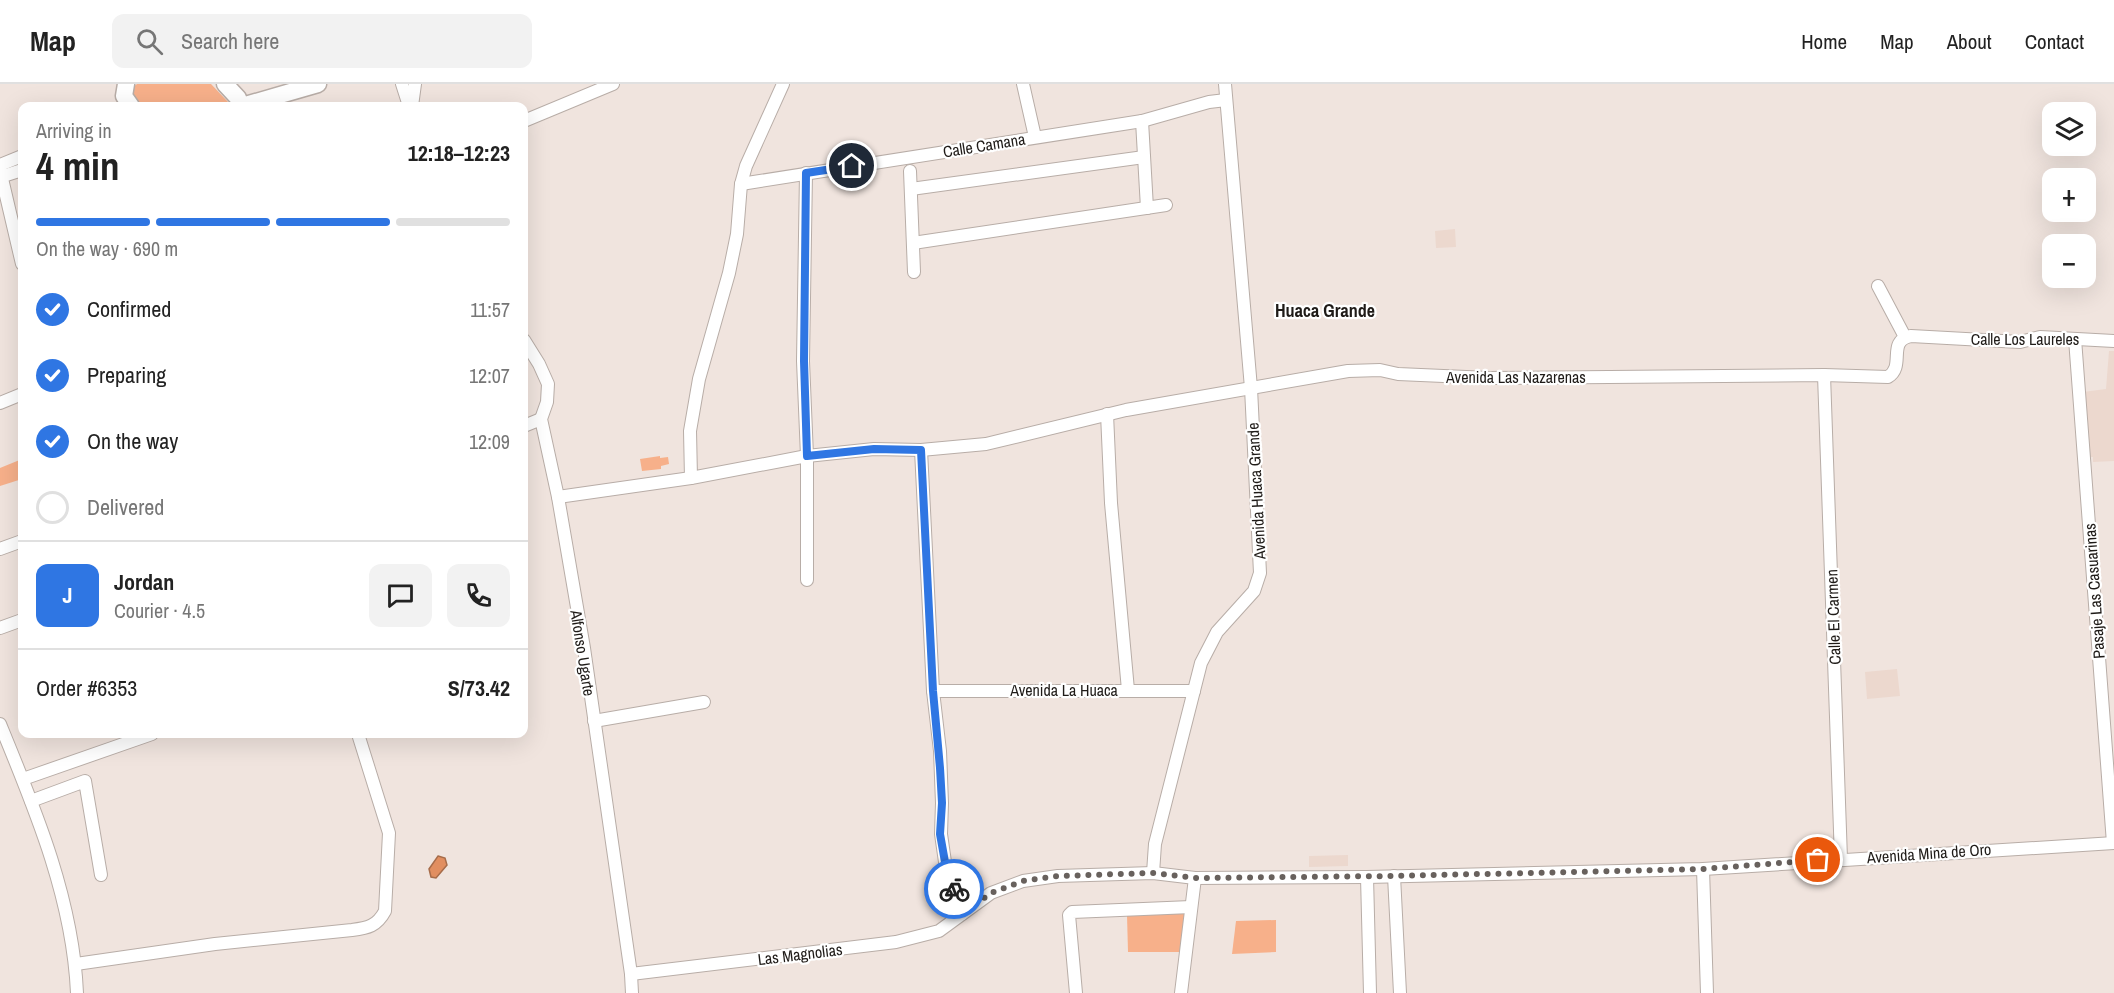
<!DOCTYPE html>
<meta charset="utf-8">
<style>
:root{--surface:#fff;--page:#f2f2f2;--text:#222;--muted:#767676;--line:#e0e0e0;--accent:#2f76e3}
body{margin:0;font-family:"Archivo Narrow",sans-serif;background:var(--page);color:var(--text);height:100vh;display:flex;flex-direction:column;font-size:22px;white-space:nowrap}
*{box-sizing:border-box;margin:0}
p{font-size:20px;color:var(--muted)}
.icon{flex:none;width:33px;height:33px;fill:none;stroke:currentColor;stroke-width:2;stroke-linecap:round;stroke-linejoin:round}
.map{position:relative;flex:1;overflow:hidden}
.drawer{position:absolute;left:18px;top:18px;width:510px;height:636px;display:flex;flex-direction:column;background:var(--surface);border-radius:12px;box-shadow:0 6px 24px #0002}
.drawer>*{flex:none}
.tools{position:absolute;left:2042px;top:18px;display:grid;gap:12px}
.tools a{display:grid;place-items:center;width:54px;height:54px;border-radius:12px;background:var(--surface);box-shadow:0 6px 24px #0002;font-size:30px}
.pin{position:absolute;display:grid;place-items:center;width:51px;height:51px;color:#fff;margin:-26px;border:3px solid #fff;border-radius:50%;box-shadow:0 2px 6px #0007}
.courier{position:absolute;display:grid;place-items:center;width:60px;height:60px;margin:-30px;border:4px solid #2f76e3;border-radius:50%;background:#fff;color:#222;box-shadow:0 2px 8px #0007}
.summary em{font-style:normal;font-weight:700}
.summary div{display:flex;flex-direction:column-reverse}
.summary{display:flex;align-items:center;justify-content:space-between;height:102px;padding:0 18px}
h1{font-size:39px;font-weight:700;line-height:45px}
.bar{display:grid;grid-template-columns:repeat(4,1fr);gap:9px 6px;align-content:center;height:72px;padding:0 18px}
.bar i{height:8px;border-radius:4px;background:var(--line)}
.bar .active{background:var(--accent)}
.bar p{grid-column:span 4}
.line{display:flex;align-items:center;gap:15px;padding:0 18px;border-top:2px solid var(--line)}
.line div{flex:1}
.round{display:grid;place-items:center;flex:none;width:63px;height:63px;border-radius:12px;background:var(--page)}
ol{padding:0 18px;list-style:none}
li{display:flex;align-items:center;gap:18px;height:66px}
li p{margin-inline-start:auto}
li .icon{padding:6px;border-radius:50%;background:var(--accent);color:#fff;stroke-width:4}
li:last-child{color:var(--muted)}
li i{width:33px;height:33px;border:3px solid var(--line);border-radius:50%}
header{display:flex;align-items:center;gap:36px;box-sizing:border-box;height:84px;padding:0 30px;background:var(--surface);border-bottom:2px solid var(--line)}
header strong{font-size:28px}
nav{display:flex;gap:33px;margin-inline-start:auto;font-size:21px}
.search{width:420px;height:54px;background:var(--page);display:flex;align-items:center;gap:15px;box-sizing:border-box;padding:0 21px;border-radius:12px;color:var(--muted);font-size:22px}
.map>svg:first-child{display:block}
.built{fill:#ecd8ce}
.green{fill:#f7b08a}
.water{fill:#e18e60;stroke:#a76c4a;stroke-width:1.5}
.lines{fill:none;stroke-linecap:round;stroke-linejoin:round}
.minor-casing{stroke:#b8ada7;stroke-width:14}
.major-casing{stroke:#b8ada7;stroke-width:19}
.minor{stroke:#fff;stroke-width:12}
.major{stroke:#fff;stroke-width:16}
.done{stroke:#68615d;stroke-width:6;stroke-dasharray:0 10.8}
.route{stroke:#2f76e3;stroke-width:8}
.labels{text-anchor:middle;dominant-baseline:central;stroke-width:4.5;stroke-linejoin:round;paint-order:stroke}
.street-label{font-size:16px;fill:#1f1b18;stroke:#fff}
.neighbourhood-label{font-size:18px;font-weight:bold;fill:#1f1b18;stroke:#fff}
</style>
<header>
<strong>Map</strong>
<div class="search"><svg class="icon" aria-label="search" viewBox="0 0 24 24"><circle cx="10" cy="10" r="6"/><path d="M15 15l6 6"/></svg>Search here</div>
<nav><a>Home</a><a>Map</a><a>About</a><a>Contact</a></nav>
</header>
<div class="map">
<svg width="2114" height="909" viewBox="0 0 2114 909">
<rect width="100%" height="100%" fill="#f0e4de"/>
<g class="built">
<polygon points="1455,145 1456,163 1436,164 1435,147"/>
<polygon points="2109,267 2114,267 2114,377 2093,378 2093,373 2085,373 2083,308 2106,305"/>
<polygon points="1897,585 1900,612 1867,615 1865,588"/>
<polygon points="1348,771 1348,782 1309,783 1309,772"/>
</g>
<g class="green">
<polygon points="137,0 211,0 229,19 229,22 142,22 133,13 133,3"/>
<polygon points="660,372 660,374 668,373 669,380 661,382 661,385 642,387 640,375"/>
<polygon points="22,375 22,395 0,402 0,384"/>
<polygon points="1185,828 1180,868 1128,868 1127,831"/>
<polygon points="1276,836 1276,868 1232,870 1236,837"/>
</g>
<polygon class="water" points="438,772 445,774 447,781 436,794 431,793 429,785"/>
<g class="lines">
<defs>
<g id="minor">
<polyline points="402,0 409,22"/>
<polyline points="1023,0 1035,53"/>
<polyline points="412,22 415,0"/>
<polyline points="524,37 613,0"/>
<polyline points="1142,37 1147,124"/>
<polyline points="0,81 22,72"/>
<polyline points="0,86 22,180"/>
<polyline points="910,87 914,188"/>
<polyline points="806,89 803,277 807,372 807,496"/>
<polyline points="0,93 22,86"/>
<polyline points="741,100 1142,37 1209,18 1226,16"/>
<polyline points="911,105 1144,73"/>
<polyline points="913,159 1166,121"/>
<polyline points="1878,202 1905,253"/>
<polyline points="2075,255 2113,759"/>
<polyline points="524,256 539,280 548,300 547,318 541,335 558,413 584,564 631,890 632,909"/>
<polyline points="1824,291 1841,775"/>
<polyline points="0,319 22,310"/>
<polyline points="1107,330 1111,419 1128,606"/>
<polyline points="524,342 541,335"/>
<polyline points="921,366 933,607 940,667 942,719 941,750 945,778 962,830"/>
<polyline points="691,394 690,347 699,295 729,189 737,150 741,100 746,82 783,0"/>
<path d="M558 413 691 394 807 372 874 365 921 366 986 360 1126 326 1348 287 1380 286 1398 290 1489 294 1824 291 1888 293C1906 282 1886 257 1911 252L2020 258 2040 253 2114 257"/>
<polyline points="0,465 22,457"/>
<polyline points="0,544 22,536"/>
<polyline points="933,607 1194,607"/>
<polyline points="594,637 704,618"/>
<path d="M0 640C35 725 73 815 77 909"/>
<polyline points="23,695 152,650"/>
<polyline points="31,717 85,697 101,791"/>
<polyline points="1703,785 1707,909"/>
<polyline points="1153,789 1155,760 1201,579 1217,548 1254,507 1260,489 1251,304 1225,0"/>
<polyline points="1394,792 1400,909"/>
<polyline points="1367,793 1370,909"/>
<path d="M76 880 215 860 352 846C368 844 377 842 385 827L389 749 358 650"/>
<polyline points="631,890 896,858 939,847 991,809 1023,797 1058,792 1153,789 1195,794 1367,793 1703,785 2114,759"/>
<polyline points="1076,909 1069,831 1072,828 1191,823"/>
<polyline points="1181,909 1195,794"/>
</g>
<g id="major">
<polyline points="126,0 124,12 131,22"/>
<polyline points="225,0 238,14 241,22"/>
<polyline points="242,22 318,0"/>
</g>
</defs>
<use href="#minor" class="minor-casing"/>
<use href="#major" class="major-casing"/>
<use href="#minor" class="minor"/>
<use href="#major" class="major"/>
</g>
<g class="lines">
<polyline class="done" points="954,805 962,830 991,809 1023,797 1058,792 1153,789 1195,794 1394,792 1703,785 1818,776"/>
<polyline class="route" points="852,82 806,89 804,277 807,372 874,365 921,366 933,607 940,684 942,719 940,750 945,778 954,805"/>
</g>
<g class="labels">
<g class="street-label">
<text transform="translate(984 61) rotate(-9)">Calle Camana</text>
<text x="2025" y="255">Calle Los Laureles</text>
<text x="1516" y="293">Avenida Las Nazarenas</text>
<text transform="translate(1256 407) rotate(-93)">Avenida Huaca Grande</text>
<text transform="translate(2094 507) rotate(-94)">Pasaje Las Casuarinas</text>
<text transform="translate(1833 533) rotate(-92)">Calle El Carmen</text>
<text transform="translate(583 569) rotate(81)">Alfonso Ugarte</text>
<text x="1064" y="606">Avenida La Huaca</text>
<text transform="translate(1929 769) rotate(-4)">Avenida Mina de Oro</text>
<text transform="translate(800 870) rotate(-7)">Las Magnolias</text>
</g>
<g class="neighbourhood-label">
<text x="1325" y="226">Huaca Grande</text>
</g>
</g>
</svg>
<div class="tools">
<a><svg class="icon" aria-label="layers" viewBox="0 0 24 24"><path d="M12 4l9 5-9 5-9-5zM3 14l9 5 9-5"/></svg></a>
<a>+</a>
<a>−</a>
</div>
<div class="pin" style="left:1818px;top:776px;background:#ea580c"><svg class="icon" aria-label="bag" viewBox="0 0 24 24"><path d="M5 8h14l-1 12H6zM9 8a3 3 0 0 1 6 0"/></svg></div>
<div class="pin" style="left:852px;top:82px;background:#1f2937"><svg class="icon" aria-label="home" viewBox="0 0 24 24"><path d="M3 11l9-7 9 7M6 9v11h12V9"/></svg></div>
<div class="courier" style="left:954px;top:805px"><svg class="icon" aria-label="bike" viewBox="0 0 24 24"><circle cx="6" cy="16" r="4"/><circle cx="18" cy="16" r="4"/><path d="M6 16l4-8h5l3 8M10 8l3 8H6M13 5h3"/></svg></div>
<section class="drawer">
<div class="summary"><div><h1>4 min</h1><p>Arriving in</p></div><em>12:18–12:23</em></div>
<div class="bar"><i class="active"></i><i class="active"></i><i class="active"></i><i></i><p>On the way · 690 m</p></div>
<ol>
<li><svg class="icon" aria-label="check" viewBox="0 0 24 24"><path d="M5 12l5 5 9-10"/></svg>Confirmed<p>11:57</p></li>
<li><svg class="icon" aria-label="check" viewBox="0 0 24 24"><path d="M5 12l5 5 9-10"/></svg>Preparing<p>12:07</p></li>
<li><svg class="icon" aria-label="check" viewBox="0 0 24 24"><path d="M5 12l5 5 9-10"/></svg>On the way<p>12:09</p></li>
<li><i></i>Delivered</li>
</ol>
<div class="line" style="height:108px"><b class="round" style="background:var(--accent);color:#fff">J</b><div><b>Jordan</b><p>Courier · 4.5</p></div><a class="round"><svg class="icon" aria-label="chat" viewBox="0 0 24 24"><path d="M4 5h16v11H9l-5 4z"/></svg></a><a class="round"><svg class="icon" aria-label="phone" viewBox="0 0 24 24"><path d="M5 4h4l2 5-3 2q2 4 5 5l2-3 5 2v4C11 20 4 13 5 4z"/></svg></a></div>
<div class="line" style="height:78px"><div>Order #6353</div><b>S/73.42</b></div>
</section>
</div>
